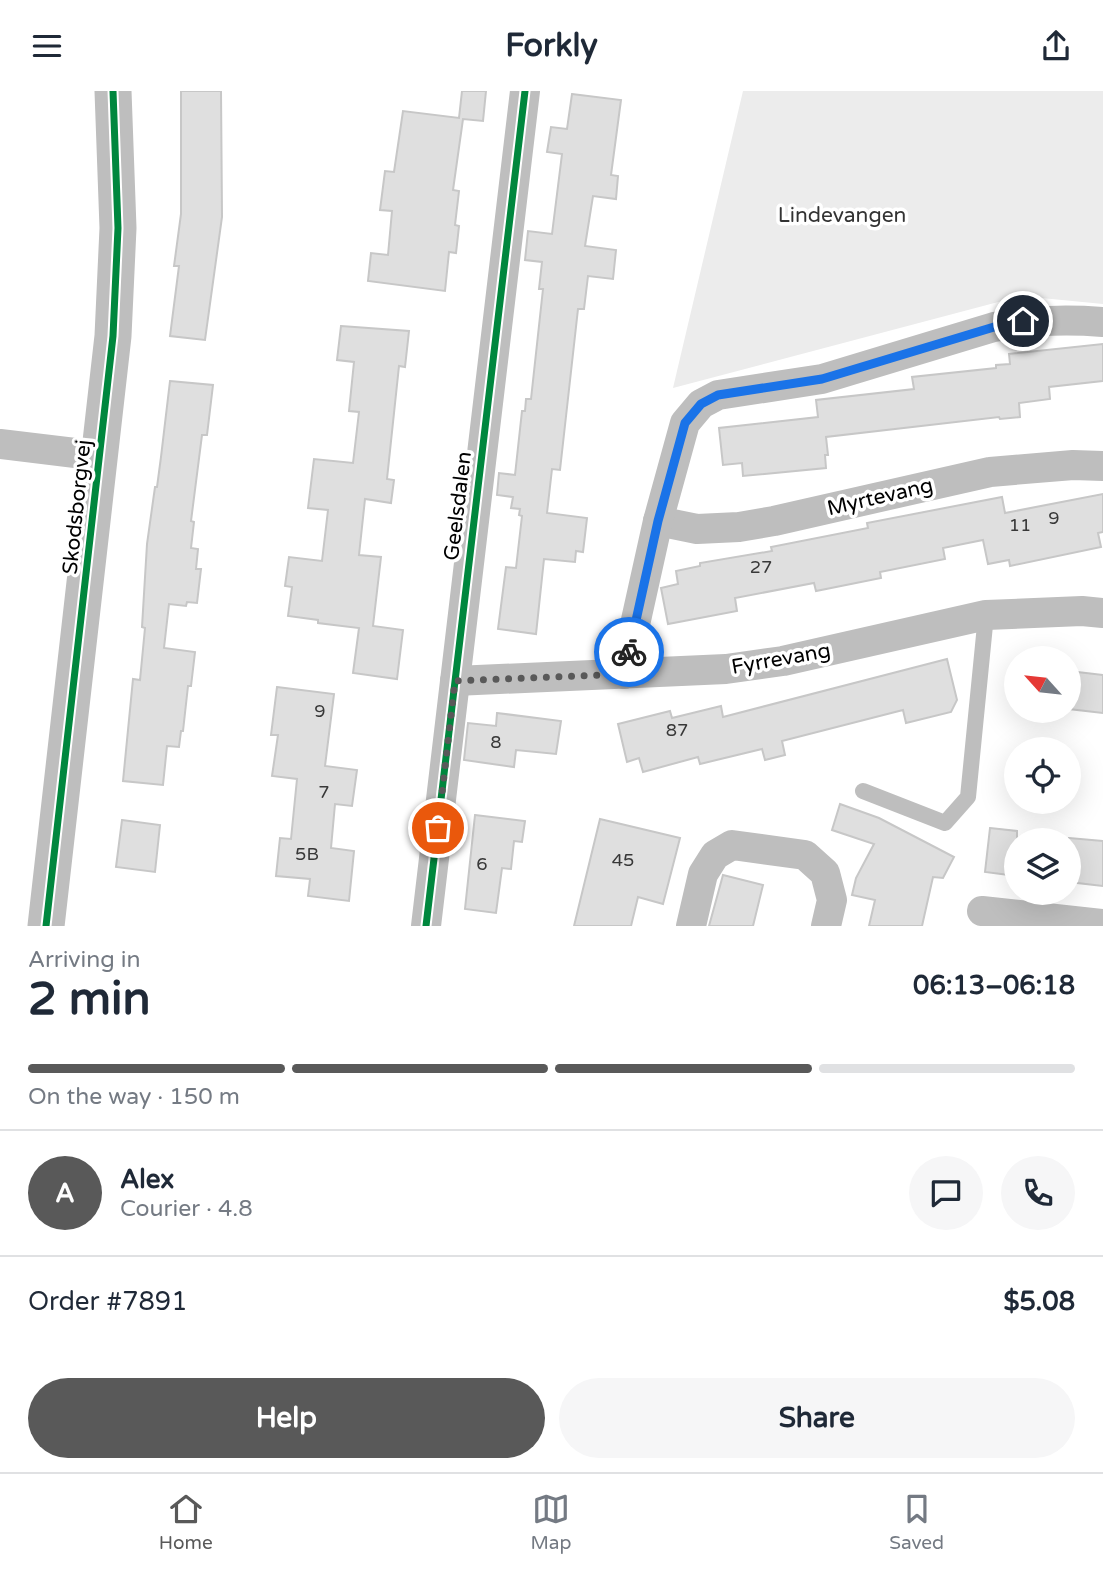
<!DOCTYPE html>
<meta charset="utf-8">
<style>
:root{--surface:#fff;--page:#f6f6f7;--text:#1f2937;--muted:#747a83;--line:#e0e1e3;--accent:#595959}
body{margin:0;font-family:"Varela Round",sans-serif;background:var(--page);color:var(--text);height:100vh;display:flex;flex-direction:column;font-size:26px;white-space:nowrap}
*{box-sizing:border-box;margin:0}
p{font-size:23px;color:var(--muted)}
.icon{flex:none;width:38px;height:38px;fill:none;stroke:currentColor;stroke-width:2;stroke-linecap:round;stroke-linejoin:round}
.map{position:relative;height:835px;overflow:hidden}
.sheet{display:flex;flex-direction:column;background:var(--surface);flex:1}
.sheet>*{flex:none}
.needle{width:46px;rotate:297deg}
.tools{position:absolute;left:1004px;top:555px;display:grid;gap:14px}
.tools a{display:grid;place-items:center;width:77px;height:77px;border-radius:50%;background:var(--surface);box-shadow:0 7px 28px #0002;font-size:35px}
.pin{position:absolute;display:grid;place-items:center;width:60px;height:60px;color:#fff;margin:-30px;border:4px solid #fff;border-radius:50%;box-shadow:0 2px 7px #0007}
.courier{position:absolute;display:grid;place-items:center;width:70px;height:70px;margin:-35px;border:5px solid #1a73e8;border-radius:50%;background:#fff;color:#222;box-shadow:0 2px 9px #0007}
.headline em{font-style:normal;font-weight:800}
.headline div{display:flex;flex-direction:column-reverse}
.headline{display:flex;align-items:center;justify-content:space-between;height:119px;padding:0 28px}
h1{font-size:46px;font-weight:800;line-height:52px}
.bar{display:grid;grid-template-columns:repeat(4,1fr);gap:10px 7px;align-content:center;height:84px;padding:0 28px}
.bar i{height:9px;border-radius:5px;background:var(--line)}
.bar .on{background:var(--accent)}
.bar p{grid-column:span 4}
.line{display:flex;align-items:center;gap:18px;padding:0 28px;border-top:2px solid var(--line)}
.line div{flex:1}
.round{display:grid;place-items:center;flex:none;width:74px;height:74px;border-radius:37px;background:var(--page)}
.primary-button{display:flex;gap:14px;margin-top:auto;padding:14px 28px}
.primary-button a{flex:1;height:80px;border-radius:42px;background:var(--accent);color:#fff;font-size:28px;font-weight:800;line-height:80px;text-align:center}
.primary-button a+a{background:var(--page);color:var(--text)}
header{display:flex;justify-content:space-between;align-items:center;height:91px;padding:0 28px;background:var(--surface);font-size:32px;font-weight:800}
.menu{display:flex;justify-content:space-around;align-items:center;height:98px;border-top:2px solid var(--line);background:var(--surface);font-size:19px;color:var(--muted)}
.menu a{display:grid;justify-items:center;gap:4px}
.menu .on{color:var(--accent)}
.map>svg:first-child{display:block}
.green{fill:#ececec}
.building{fill:#dfdfdf;stroke:#c7c7c7;stroke-width:2}
.lines{fill:none;stroke-linecap:round;stroke-linejoin:round}
.service{stroke:#bebebe;stroke-width:16}
.minor{stroke:#bebebe;stroke-width:30}
.tertiary{stroke:#bebebe;stroke-width:37}
.cycleway-casing{stroke:#fff;stroke-width:11}
.cycleway{stroke:#00873e;stroke-width:7}
.done{stroke:#595959;stroke-width:7;stroke-dasharray:0 12.6}
.route{stroke:#1a73e8;stroke-width:9}
.labels{text-anchor:middle;dominant-baseline:central;stroke-width:7;stroke-linejoin:round;paint-order:stroke}
.number-label{font-size:18px;fill:#383838}
.park-label{font-size:21px;fill:#333;stroke:#fff}
.street-label{font-size:21px;fill:#000;stroke:#fff}
</style>
<header><svg class="icon" aria-label="menu" viewBox="0 0 24 24"><path d="M4 6h16M4 12h16M4 18h16"/></svg>Forkly<svg class="icon" aria-label="share" viewBox="0 0 24 24"><path d="M12 15V3M7 8l5-5 5 5M5 13v7h14v-7"/></svg></header>
<div class="map">
<svg width="1103" height="835" viewBox="0 0 1103 835">
<rect width="100%" height="100%" fill="#fff"/>
<polygon class="green" points="743,0 1103,0 1103,213 1021,205 673,297"/>
<g class="building">
<polygon points="181,0 221,0 222,126 205,249 170,245 179,175 174,175 181,123"/>
<polygon points="462,0 486,0 483,30 463,28 453,99 459,100 455,134 459,135 456,162 449,161 445,200 368,190 371,162 388,164 392,120 380,119 385,80 394,81 403,20 459,27"/>
<polygon points="572,3 621,9 611,84 618,85 616,108 593,105 585,155 616,159 613,188 588,185 584,218 578,218 560,379 552,378 547,422 587,427 583,461 576,460 575,471 544,468 536,543 498,538 506,476 516,477 522,425 519,424 520,418 511,417 513,406 497,404 499,382 515,384 522,320 525,320 526,308 531,308 543,198 539,198 542,171 525,169 528,140 552,143 562,63 547,61 551,36 567,38"/>
<polygon points="341,235 409,240 405,276 399,275 387,388 394,389 391,412 365,408 359,464 381,466 373,535 403,539 397,588 353,582 359,537 318,532 318,529 288,525 292,496 285,495 289,466 322,470 328,419 308,417 314,368 353,372 359,321 349,320 354,271 337,269"/>
<polygon points="1103,253 1103,290 1049,296 1050,308 1019,312 1020,326 1000,328 999,326 826,346 828,364 825,364 826,377 743,385 742,372 723,374 719,337 818,326 816,309 914,298 912,286 996,277 996,274 1010,273 1009,263"/>
<polygon points="170,290 213,294 207,344 202,344 191,430 194,431 191,457 198,458 196,478 201,478 197,512 187,511 186,515 169,513 164,557 195,561 191,595 188,595 183,640 181,640 179,656 167,655 163,694 123,690 133,588 140,589 145,537 142,536 147,453 155,396 157,396 161,366"/>
<polygon points="1103,403 1103,441 1098,442 1101,456 1010,475 1009,469 988,473 983,449 943,457 945,468 880,481 881,487 816,500 814,492 735,507 737,520 668,533 661,497 678,493 676,480 700,475 700,472 772,460 771,456 868,437 867,432 1002,406 1005,422"/>
<polygon points="947,568 957,609 951,621 906,632 903,619 782,650 785,664 765,669 762,658 700,673 698,666 643,681 639,667 627,671 618,633 670,620 672,627 721,615 723,626"/>
<polygon points="1069,580 1103,584 1103,622 1069,618"/>
<polygon points="277,596 334,603 325,675 357,679 352,715 335,713 331,757 354,760 349,810 308,805 310,788 276,785 280,747 291,748 297,688 272,685 278,644 271,644"/>
<polygon points="497,622 561,630 556,663 516,659 514,676 464,669 468,632 496,635"/>
<polygon points="840,713 879,727 954,766 943,787 933,786 922,835 869,835 875,809 852,804 856,787 874,753 832,739"/>
<polygon points="475,724 525,730 522,751 514,750 511,778 502,777 496,822 465,818"/>
<polygon points="600,728 680,747 663,813 638,806 631,835 574,835"/>
<polygon points="122,729 160,734 155,781 116,776"/>
<polygon points="990,737 1017,740 1017,785 985,781"/>
<polygon points="1069,747 1103,750 1103,795 1069,791"/>
<polygon points="723,784 763,794 753,835 709,835"/>
</g>
<g class="lines">
<polyline class="service" points="863,700 945,732 968,706 986,524"/>
<g class="minor">
<polyline points="0,353 100,365"/>
<polyline points="658,430 697,438 739,436 774,430 990,381 1073,374 1103,375"/>
<path d="M624 583 658 430 685 332 701 313 718 304 822 288 994 236C1031 229 1065 228 1103 231"/>
<polyline points="455,590 726,578 783,570 986,524 1082,520 1103,522"/>
<polyline points="982,820 1103,833"/>
<polyline points="426,835 525,0"/>
<polyline points="691,835 703,783 715,764 732,754 805,764 825,782 832,809 826,835"/>
</g>
<polyline class="tertiary" points="46,835 113,245 118,137 113,0"/>
<defs>
<g id="cycleway">
<polyline points="46,835 113,245 118,137 113,0"/>
<polyline points="426,835 525,0"/>
</g>
</defs>
<use href="#cycleway" class="cycleway-casing"/>
<use href="#cycleway" class="cycleway"/>
</g>
<g class="lines">
<polyline class="done" points="438,737 455,590 624,583 629,561"/>
<polyline class="route" points="629,561 658,430 685,332 701,313 718,304 822,288 994,236 1023,230"/>
</g>
<g class="labels">
<g class="number-label">
<text x="1054" y="427">9</text>
<text x="1020" y="434">11</text>
<text x="761" y="476">27</text>
<text x="320" y="620">9</text>
<text x="677" y="639">87</text>
<text x="496" y="651">8</text>
<text x="324" y="701">7</text>
<text x="307" y="763">5B</text>
<text x="623" y="769">45</text>
<text x="482" y="773">6</text>
</g>
<g class="park-label">
<text x="842" y="124">Lindevangen</text>
</g>
<g class="street-label">
<text transform="translate(880 406) rotate(-13)">Myrtevang</text>
<text transform="translate(458 415) rotate(-83)">Geelsdalen</text>
<text transform="translate(77 416) rotate(-84)">Skodsborgvej</text>
<text transform="translate(781 568) rotate(-10)">Fyrrevang</text>
</g>
</g>
</svg>
<div class="tools">
<a><svg class="needle" viewBox="-14 -14 28 28"><path d="M0-13l5 13h-10z" fill="#e53935"/><path d="M0 13l5-13h-10z" fill="#747a83"/></svg></a>
<a><svg class="icon" aria-label="locate" viewBox="0 0 24 24"><circle cx="12" cy="12" r="6"/><path d="M12 2v4M12 18v4M2 12h4M18 12h4"/></svg></a>
<a><svg class="icon" aria-label="layers" viewBox="0 0 24 24"><path d="M12 4l9 5-9 5-9-5zM3 14l9 5 9-5"/></svg></a>
</div>
<div class="pin" style="left:438px;top:737px;background:#ea580c"><svg class="icon" aria-label="bag" viewBox="0 0 24 24"><path d="M5 8h14l-1 12H6zM9 8a3 3 0 0 1 6 0"/></svg></div>
<div class="pin" style="left:1023px;top:230px;background:#1f2937"><svg class="icon" aria-label="home" viewBox="0 0 24 24"><path d="M3 11l9-7 9 7M6 9v11h12V9"/></svg></div>
<div class="courier" style="left:629px;top:561px"><svg class="icon" aria-label="bike" viewBox="0 0 24 24"><circle cx="6" cy="16" r="4"/><circle cx="18" cy="16" r="4"/><path d="M6 16l4-8h5l3 8M10 8l3 8H6M13 5h3"/></svg></div>
</div>
<section class="sheet">
<div class="headline"><div><h1>2 min</h1><p>Arriving in</p></div><em>06:13–06:18</em></div>
<div class="bar"><i class="on"></i><i class="on"></i><i class="on"></i><i></i><p>On the way · 150 m</p></div>
<div class="line" style="height:126px"><b class="round" style="background:var(--accent);color:#fff">A</b><div><b>Alex</b><p>Courier · 4.8</p></div><a class="round"><svg class="icon" aria-label="chat" viewBox="0 0 24 24"><path d="M4 5h16v11H9l-5 4z"/></svg></a><a class="round"><svg class="icon" aria-label="phone" viewBox="0 0 24 24"><path d="M5 4h4l2 5-3 2q2 4 5 5l2-3 5 2v4C11 20 4 13 5 4z"/></svg></a></div>
<div class="line" style="height:91px"><div>Order #7891</div><b>$5.08</b></div>
<div class="primary-button"><a>Help</a><a>Share</a></div>
</section>
<nav class="menu">
<a class="on"><svg class="icon" aria-label="home" viewBox="0 0 24 24"><path d="M3 11l9-7 9 7M6 9v11h12V9"/></svg>Home</a>
<a><svg class="icon" aria-label="map" viewBox="0 0 24 24"><path d="M3 6l6-2 6 2 6-2v14l-6 2-6-2-6 2zM9 4v14M15 6v14"/></svg>Map</a>
<a><svg class="icon" aria-label="saved" viewBox="0 0 24 24"><path d="M7 4h10v16l-5-4-5 4z"/></svg>Saved</a>
</nav>
